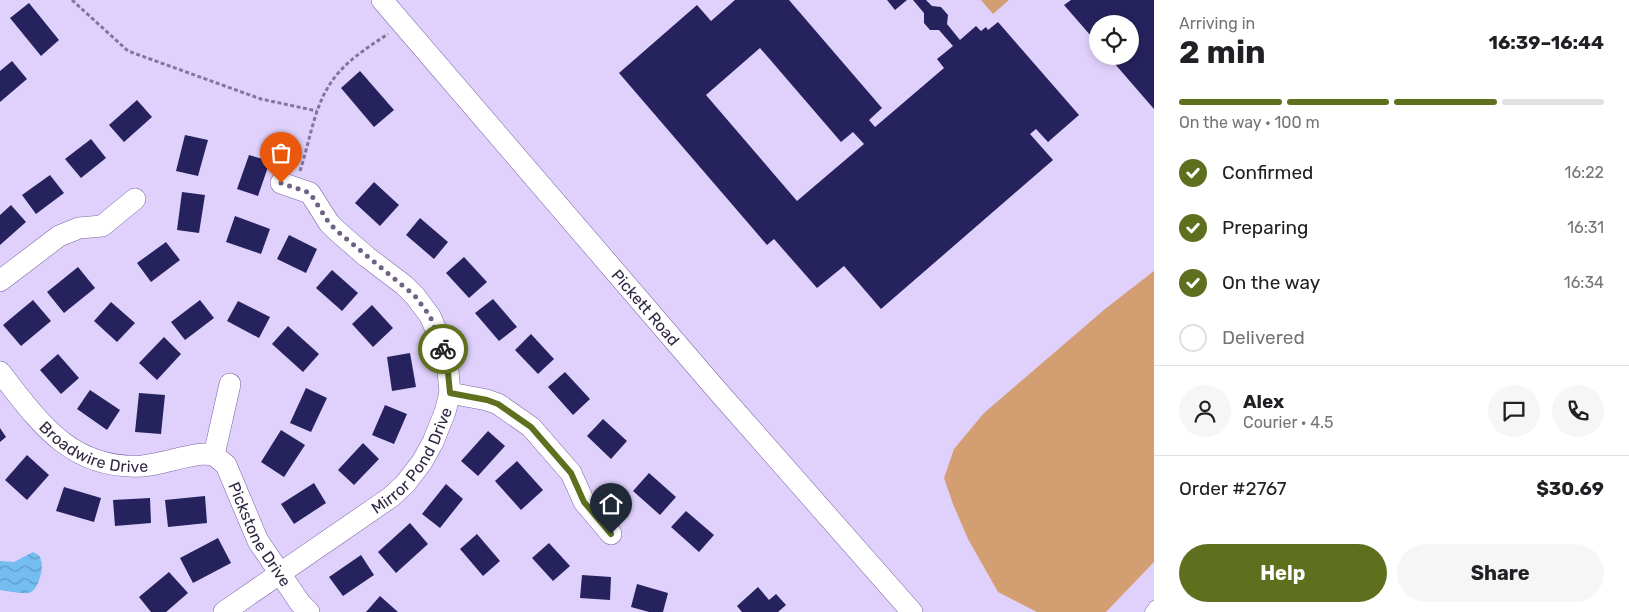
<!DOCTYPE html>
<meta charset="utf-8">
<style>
:root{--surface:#fff;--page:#f6f6f6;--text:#202124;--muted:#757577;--line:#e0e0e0;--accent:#5e701e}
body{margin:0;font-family:Rubik,sans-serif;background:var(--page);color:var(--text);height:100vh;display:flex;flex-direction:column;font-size:19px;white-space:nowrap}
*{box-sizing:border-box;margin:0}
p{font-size:16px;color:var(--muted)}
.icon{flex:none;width:28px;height:28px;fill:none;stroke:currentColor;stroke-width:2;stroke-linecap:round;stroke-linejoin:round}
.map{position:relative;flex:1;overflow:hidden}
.side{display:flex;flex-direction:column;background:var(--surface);width:475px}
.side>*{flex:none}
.tools{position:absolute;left:1089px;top:15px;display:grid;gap:10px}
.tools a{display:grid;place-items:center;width:50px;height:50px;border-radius:50%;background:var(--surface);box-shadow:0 2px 8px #0003;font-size:25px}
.pin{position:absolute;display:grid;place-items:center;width:42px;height:42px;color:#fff;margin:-51px -21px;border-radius:50% 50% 50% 0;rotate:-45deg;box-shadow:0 0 5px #0007}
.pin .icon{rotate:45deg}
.courier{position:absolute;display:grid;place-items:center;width:50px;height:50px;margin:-25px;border:4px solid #5e701e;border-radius:50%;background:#fff;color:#222;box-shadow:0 1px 6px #0007}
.summary em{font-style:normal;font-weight:700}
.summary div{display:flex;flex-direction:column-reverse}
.summary{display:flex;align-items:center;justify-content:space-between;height:85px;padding:0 25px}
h1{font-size:32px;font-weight:700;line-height:38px}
.bar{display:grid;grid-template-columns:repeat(4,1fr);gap:8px 5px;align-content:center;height:60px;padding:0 25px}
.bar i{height:6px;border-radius:4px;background:var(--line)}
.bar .selected{background:var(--accent)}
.bar p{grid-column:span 4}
.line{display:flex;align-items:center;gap:12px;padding:0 25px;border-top:1px solid var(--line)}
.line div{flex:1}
.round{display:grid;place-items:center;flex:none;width:52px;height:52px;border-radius:26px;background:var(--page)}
ol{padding:0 25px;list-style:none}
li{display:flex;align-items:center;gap:15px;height:55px}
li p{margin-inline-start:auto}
li .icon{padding:5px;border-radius:50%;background:var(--accent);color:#fff;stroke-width:4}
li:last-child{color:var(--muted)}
li i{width:28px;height:28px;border:2px solid var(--line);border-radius:50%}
.cta{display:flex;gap:10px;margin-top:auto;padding:10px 25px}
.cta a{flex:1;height:58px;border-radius:30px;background:var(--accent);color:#fff;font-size:20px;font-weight:700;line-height:58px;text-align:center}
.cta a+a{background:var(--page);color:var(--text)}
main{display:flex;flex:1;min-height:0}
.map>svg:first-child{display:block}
.pitch{fill:#d39e71}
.water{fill:url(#water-waves)}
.building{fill:#26225d;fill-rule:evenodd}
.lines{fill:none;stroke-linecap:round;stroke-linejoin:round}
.lane-casing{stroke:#7d64a5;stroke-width:11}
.street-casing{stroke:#7d64a5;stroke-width:22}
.path{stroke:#837699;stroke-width:3;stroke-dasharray:4 2.5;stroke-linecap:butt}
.lane{stroke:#fff;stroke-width:10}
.street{stroke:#fff;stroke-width:21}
.done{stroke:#6f6284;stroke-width:5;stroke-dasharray:0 9}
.route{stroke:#5e701e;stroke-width:6}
.labels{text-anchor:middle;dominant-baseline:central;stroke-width:5;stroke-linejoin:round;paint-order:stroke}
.street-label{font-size:16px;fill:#322743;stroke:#fafafa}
</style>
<main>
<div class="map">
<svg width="1154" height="612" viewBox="0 0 1154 612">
<defs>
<pattern id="water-waves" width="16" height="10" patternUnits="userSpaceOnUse" patternTransform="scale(1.25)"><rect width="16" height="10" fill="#74bdf1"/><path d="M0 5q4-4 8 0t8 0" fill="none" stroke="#609ac5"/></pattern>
</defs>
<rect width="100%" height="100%" fill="#e0d1fc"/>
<g class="pitch">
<polygon points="981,0 1009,0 993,14"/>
<polygon points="1154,271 1154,562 1106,612 1037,612 998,592 968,539 953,504 944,478 954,449 984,413 1105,309"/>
</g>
<path class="water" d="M33 552C37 554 40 555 41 560 44 567 39 588 31 592 27 595 6 591 0 590V561L14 562Z"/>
<g class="building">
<path d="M735 0H789L882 108 869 120 875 127 944 68 937 59 953 46 939 30H930L924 23V13L913 0H926L932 6 941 7 948 15 947 24 960 40 976 26 981 31 986 27 988 30 998 22 1079 115 1048 142 1036 129 1030 134 1053 160 881 309 844 266 817 288 774 239 767 245 619 73 697 5 711 21ZM760 48 841 142 853 132 864 144 797 201 706 95Z"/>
<polygon points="887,0 907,0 895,10"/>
<polygon points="1071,0 1154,0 1154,109 1108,56 1130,56 1130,24 1098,24 1098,44 1064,5"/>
<polygon points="29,3 59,40 41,56 10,18"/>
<polygon points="12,61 27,79 0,102 0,71"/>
<polygon points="360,71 394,110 374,127 341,88"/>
<polygon points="137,100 152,117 124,142 109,125"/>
<polygon points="185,135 208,140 198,176 176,171"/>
<polygon points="91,139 106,158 81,178 65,159"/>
<polygon points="249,155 270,161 258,196 237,189"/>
<polygon points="50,175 64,193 36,214 22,195"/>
<polygon points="374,182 399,205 380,226 355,203"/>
<polygon points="182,192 205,195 199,233 177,230"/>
<polygon points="11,205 26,222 0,245 0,215"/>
<polygon points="235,216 270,229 261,254 226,242"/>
<polygon points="420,218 448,242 434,259 406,235"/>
<polygon points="289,235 317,249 306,273 277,259"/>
<polygon points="166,242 180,260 151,282 137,263"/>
<polygon points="464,257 487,282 469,298 446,273"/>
<polygon points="78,267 95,288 64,313 47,292"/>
<polygon points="332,270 358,293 342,311 316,288"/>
<polygon points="493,299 517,327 499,341 475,313"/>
<polygon points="33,300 51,321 21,346 3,325"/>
<polygon points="200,300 214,318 185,340 171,322"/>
<polygon points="238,301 270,317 259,338 227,321"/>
<polygon points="111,302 135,323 117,342 94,321"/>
<polygon points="372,305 393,328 373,347 352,324"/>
<polygon points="288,326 319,354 303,372 272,344"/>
<polygon points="531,334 554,359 538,374 515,350"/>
<polygon points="164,337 181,354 157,380 139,363"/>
<polygon points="410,353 416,387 392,391 387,357"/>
<polygon points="58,354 79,378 61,394 40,370"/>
<polygon points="565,372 590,399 573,415 548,387"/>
<polygon points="306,388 327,398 311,432 290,423"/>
<polygon points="90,390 120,410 107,430 77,409"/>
<polygon points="139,393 165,395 161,434 135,432"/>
<polygon points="385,405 407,414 394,444 372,435"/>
<polygon points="603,419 627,441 611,459 587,436"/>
<polygon points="0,428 6,437 0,442"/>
<polygon points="281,430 305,445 284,477 261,462"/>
<polygon points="488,431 505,446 478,476 461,461"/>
<polygon points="363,443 379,459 354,485 338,470"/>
<polygon points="27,455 49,475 27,500 5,480"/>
<polygon points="517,461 543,490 521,510 495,481"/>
<polygon points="649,473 676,497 660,515 633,491"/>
<polygon points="314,483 326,503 294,524 281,504"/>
<polygon points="446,484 463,499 440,528 422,514"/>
<polygon points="64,487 101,498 94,522 56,511"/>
<polygon points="205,496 207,523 168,527 165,500"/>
<polygon points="150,498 151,523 115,526 113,500"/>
<polygon points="686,511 714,535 699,552 671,527"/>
<polygon points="410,523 428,544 396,573 378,552"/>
<polygon points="477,534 500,561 483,576 460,549"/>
<polygon points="218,538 231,563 193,583 180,558"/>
<polygon points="549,543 570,566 553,581 532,558"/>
<polygon points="361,555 374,575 343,596 329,577"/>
<polygon points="169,572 188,593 166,612 151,612 139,597"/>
<polygon points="582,575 611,577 610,600 580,598"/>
<polygon points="637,584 668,593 663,612 649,612 631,607"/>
<polygon points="758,587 769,600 776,594 786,605 778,612 742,612 737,606"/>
<polygon points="380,596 398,612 366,612"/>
</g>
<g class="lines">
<defs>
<polyline id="lane" points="1150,612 1154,606"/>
<g id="street">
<path id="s1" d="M382 0 715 388 912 612"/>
<polyline points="0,281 59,236 79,228 102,226 135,199"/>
<path id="s2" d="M0 372C39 422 71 470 142 466 164 464 184 455 205 454L214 455 226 465 258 541 300 603 309 612"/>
<polyline points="450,393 487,400 498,404 531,427 571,473 584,502 611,534"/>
<polyline points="214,455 230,384"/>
<path id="s3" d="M224 612 391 497 405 484 422 462 433 442 445 412 450 393 448 371 441 341 430 316 415 296 404 285 367 257 337 231 329 223 310 193 281 183"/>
</g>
</defs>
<use href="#lane" class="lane-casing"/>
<use href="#street" class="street-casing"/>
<g class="path">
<polyline points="72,0 128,51 261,99 317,111"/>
<path d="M300 171C310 141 314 106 332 81 346 61 368 47 388 34"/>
</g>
<use href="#lane" class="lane"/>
<use href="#street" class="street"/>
</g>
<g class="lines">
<polyline class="done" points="281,183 310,193 329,223 337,231 415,296 430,316 443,349"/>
<polyline class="route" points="443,349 448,372 450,393 487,400 498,404 531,427 571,473 584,502 611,534"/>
</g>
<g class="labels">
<g class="street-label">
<text stroke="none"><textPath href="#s1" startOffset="405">Pickett Road</textPath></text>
<text stroke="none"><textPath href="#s2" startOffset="126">Broadwire Drive</textPath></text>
<text stroke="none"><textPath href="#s3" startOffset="245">Mirror Pond Drive</textPath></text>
<text stroke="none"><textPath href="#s2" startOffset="345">Pickstone Drive</textPath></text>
</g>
</g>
</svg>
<div class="tools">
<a><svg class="icon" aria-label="locate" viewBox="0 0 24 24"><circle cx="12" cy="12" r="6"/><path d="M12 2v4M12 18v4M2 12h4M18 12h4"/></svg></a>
</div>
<div class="pin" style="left:281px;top:183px;background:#ea580c"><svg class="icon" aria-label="bag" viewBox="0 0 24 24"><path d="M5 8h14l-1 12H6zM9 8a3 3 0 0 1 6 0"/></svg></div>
<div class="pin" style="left:611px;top:534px;background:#1f2937"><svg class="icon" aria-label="home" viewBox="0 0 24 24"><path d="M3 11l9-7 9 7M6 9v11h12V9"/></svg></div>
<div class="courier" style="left:443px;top:349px"><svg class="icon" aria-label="bike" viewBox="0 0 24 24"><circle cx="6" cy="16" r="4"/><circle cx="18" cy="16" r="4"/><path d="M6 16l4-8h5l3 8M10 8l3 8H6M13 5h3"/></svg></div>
</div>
<section class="side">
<div class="summary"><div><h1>2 min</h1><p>Arriving in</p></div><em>16:39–16:44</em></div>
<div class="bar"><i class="selected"></i><i class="selected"></i><i class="selected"></i><i></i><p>On the way · 100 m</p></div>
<ol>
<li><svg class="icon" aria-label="check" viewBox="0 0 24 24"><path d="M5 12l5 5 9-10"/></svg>Confirmed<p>16:22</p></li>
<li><svg class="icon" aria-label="check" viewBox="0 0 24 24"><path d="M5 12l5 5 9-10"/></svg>Preparing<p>16:31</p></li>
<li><svg class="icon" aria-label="check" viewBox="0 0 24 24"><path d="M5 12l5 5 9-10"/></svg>On the way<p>16:34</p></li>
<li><i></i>Delivered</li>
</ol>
<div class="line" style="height:90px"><a class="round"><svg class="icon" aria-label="person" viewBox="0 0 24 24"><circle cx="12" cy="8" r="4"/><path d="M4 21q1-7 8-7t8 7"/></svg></a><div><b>Alex</b><p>Courier · 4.5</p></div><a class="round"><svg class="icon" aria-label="chat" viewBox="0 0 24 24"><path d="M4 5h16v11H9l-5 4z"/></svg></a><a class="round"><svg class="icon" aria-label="phone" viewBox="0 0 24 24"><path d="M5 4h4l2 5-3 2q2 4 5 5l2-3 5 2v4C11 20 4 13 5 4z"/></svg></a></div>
<div class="line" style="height:65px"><div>Order #2767</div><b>$30.69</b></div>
<div class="cta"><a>Help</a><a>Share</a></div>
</section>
</main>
